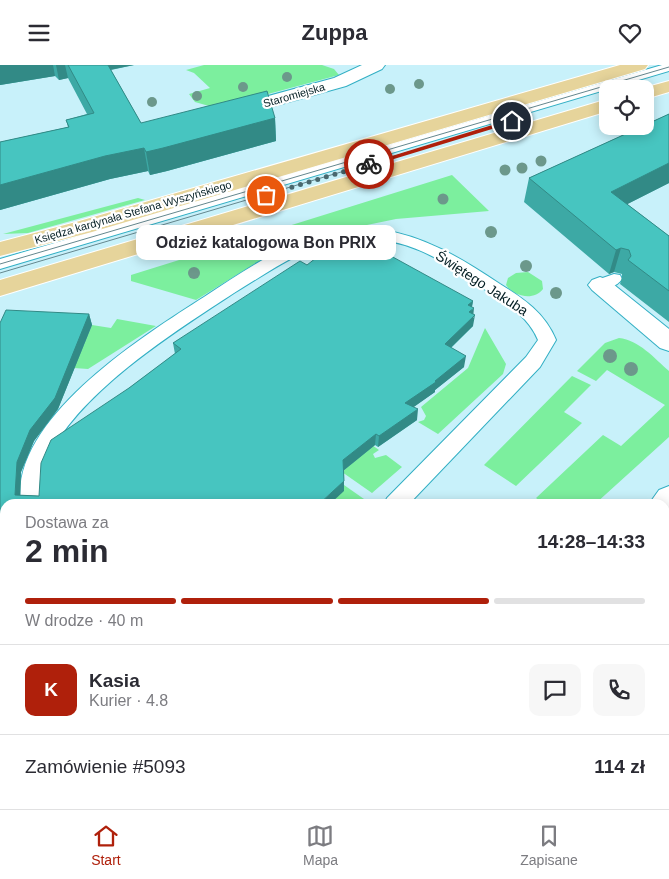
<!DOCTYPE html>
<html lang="pl">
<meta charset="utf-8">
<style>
:root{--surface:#fff;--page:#f7f7f7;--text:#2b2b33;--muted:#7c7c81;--line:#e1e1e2;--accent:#af200b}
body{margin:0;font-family:Helvetica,sans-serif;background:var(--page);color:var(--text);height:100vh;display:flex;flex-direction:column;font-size:19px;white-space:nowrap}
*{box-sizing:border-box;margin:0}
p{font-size:16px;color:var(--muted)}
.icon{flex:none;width:28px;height:28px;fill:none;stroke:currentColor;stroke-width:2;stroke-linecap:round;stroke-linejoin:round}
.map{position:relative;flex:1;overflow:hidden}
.side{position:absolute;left:0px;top:434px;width:670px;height:311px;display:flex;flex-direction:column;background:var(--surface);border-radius:15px 15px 0 0;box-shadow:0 2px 12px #0003}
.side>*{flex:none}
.tools{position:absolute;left:599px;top:15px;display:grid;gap:10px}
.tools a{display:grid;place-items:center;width:55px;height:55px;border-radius:10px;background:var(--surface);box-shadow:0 2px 12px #0003;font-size:25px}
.pin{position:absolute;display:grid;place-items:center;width:42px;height:42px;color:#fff;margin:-21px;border:2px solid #fff;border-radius:50%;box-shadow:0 1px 5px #0007}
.courier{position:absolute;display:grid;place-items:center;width:50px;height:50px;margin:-25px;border:4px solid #af200b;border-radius:50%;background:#fff;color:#222;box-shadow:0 1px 6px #0007}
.bubble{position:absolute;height:35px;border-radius:10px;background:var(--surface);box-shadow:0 2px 12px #0003;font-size:16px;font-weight:700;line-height:35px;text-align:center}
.headline em{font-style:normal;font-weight:700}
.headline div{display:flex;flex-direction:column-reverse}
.headline{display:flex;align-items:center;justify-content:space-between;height:85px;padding:0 25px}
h1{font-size:32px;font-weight:700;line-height:38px}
.bar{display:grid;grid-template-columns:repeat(4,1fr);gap:8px 5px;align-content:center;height:60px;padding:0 25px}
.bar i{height:6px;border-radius:4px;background:var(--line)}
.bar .current{background:var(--accent)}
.bar p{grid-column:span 4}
.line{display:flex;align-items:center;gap:12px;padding:0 25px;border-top:1px solid var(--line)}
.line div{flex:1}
.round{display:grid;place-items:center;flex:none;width:52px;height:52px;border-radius:10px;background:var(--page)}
header{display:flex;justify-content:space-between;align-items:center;height:65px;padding:0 25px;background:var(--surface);font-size:22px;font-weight:700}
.tab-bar{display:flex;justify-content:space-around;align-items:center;height:70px;border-top:1px solid var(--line);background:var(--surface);font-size:14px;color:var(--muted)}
.tab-bar a{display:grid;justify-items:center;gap:2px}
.tab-bar .current{color:var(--accent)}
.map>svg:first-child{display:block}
.green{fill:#7cef9e}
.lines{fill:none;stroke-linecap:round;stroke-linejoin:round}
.service-casing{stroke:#32afc4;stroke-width:2}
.minor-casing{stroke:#32afc4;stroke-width:2}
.primary-casing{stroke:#fff;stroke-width:2}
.service{fill:#fff;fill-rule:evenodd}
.minor{fill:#fff;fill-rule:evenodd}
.primary{fill:#e6d49b;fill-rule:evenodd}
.tram{stroke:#65878e;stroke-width:1}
.tree{fill:#6c988b}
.wall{fill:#3da9a5}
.shaded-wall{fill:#328a86}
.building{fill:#47c5c0;stroke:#328a86}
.route{fill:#af200b}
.done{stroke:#49686e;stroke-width:5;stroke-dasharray:0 9}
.labels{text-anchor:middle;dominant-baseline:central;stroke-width:4.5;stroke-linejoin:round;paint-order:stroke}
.far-street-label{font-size:11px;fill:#041e23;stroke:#fff}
.street-label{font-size:14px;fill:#041e23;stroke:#fff}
</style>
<header><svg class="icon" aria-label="menu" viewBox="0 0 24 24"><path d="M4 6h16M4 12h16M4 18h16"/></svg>Zuppa<svg class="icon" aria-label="heart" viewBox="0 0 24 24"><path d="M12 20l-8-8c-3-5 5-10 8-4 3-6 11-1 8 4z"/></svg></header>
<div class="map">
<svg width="669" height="744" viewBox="0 0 669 744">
<rect width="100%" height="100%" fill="#c8f1fa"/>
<g class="green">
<polygon points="204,0 322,0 334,4 339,10 216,43 195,37 189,29 210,23 194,8 186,5"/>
<polygon points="452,110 489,146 396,154 309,172 282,182 196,235 131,216 131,210"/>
<polygon points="138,133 145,135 28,168 3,169"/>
<path d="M528 207 542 216 543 224C534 236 514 232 506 220L508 213 516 208Z"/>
<polygon points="117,254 156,261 88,304 74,303 92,260 111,263"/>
<polygon points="485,263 506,299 503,309 438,369 418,357 424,355 426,351 421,342 468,303"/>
<path d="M619 273C639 275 654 293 669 306V372L595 439H544L536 433 603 370 621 381 665 340 607 305 596 316 577 306 605 278Z"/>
<polygon points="572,311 591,320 564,347 582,358 516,421 484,400"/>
<polygon points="372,380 379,385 373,389 375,393 386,390 402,402 372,428 342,407"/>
<polygon points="344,420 364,434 359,439 325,439"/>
<polygon points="0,558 5,570 5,666 0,655"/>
</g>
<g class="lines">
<defs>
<g id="service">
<polygon points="662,0 669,0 669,6 0,204 0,194"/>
<path d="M378 164C425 171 461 193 500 219 524 234 545 248 556 275L540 302 409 439H384L387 433 526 292 538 275C527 248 500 235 478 220 441 193 401 170 353 174 338 176 324 179 309 185 283 196 259 213 234 228 174 267 81 326 49 391 41 406 40 422 43 439H21C9 355 143 271 204 232 235 212 266 190 300 177 325 167 351 164 378 164Z"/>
<path d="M614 209 620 210 622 214C617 222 603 226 594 224L591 220 594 216Z"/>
<polygon points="246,740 275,740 277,744 248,744"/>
</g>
<g id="minor">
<polygon points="362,0 385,0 382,4 346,21 235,52 228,50 226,46 228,42 334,13"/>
<polygon points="600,212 608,215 669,264 669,286 660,283 592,225 588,220 592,215"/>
<polygon points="669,421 669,449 665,450 665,439 649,439 659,425"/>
<polygon points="665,602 669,604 669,638 665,636"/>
<polygon points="303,740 344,740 342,744 301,744"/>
</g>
<g id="primary">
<polygon points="620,0 648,0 645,4 92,167 0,191 0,177 76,157"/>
<polygon points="669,16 669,27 645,34 645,24 640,24"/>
<polygon points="608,34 608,46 0,231 0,215"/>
</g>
</defs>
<use href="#service" class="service-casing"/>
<use href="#minor" class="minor-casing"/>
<use href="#primary" class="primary-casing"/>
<use href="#service" class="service"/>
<use href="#minor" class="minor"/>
<use href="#primary" class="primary"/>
<g class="tram">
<polyline points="0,199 669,2"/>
<polyline points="0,208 439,78"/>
</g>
</g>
<g class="tree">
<circle cx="287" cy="12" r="5"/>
<circle cx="419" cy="19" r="5"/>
<circle cx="243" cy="22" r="5"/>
<circle cx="390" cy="24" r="5"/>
<circle cx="197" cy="31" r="5"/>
<circle cx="152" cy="37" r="5"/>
<circle cx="541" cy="96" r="5.5"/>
<circle cx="522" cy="103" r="5.5"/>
<circle cx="505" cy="105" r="5.5"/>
<circle cx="443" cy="134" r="5.5"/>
<circle cx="491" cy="167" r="6"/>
<circle cx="526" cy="201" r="6"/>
<circle cx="194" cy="208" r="6"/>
<circle cx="556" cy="228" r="6"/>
<circle cx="610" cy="291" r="7"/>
<circle cx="631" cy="304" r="7"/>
</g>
<g class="wall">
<polygon points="0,0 134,0 111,5 141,58 275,53 276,76 167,106 150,110 148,106 110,114 0,145 0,77 68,62 66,55 87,49 68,13 59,15 55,11 0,20"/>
<polygon points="669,49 669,118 627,139 669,171 669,257 620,219 622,212 622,209 614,207 609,209 524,137 529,113"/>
<polygon points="307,200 473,236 472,242 473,249 473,261 451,283 464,302 435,325 435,327 413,342 417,355 378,382 375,380 344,405 344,426 5,439 0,258 89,249 92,260 58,344 34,376 21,407 20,430 39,431 129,323 175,289 173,278"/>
<polygon points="484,740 628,740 623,744 487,744"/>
</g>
<g class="shaded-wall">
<polygon points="0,0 53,0 55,11 0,20"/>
<polygon points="56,0 65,0 68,13 59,15"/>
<polygon points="103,0 134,0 104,6"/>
<polygon points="275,53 276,76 167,106 150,110 146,87"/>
<polygon points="144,83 148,106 110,114 0,145 0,120 105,91"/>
<polygon points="669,98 669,118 604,151 611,127"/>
<polygon points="621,183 614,207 609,209 616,185"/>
<polygon points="473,236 471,246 474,243 473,253 475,250 473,261 443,290 445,279 468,240"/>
<polygon points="89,249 92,260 58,344 34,376 21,407 20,439 15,430 17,397 30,365"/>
<polygon points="466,291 464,302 435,325 435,327 404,349 405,338"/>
<polygon points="418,344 417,355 378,382 379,371"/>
<polygon points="376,369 375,380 343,406 343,395"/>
<polygon points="344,416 344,426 330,439 319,439"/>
<polygon points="621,740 628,740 623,744 616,744"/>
</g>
<g class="building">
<polygon points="68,0 108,0 141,58 267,26 275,53 163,83 146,87 144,83 105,91 0,120 0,77 69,62 66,55 94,48"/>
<polygon points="669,49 669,98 611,127 669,171 669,226 628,195 631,191 629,185 621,183 616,185 529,113 643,61 645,61 645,60"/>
<polygon points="350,174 355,177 360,174 473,236 468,240 474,243 469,247 475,250 445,279 466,291 435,316 436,317 405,338 418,344 379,371 376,369 343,395 344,416 319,439 5,439 5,532 0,520 0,258 6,245 89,249 55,333 30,365 17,397 15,430 39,431 41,398 51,375 129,323 181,284 173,278 300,196 307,200 339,175 345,178"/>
<polygon points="504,740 621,740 616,744 503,744 506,742"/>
</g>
<polygon class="route" points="512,54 515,57 371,101 366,99"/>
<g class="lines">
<polyline class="done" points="266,130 369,99"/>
</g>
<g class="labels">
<g class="far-street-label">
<text transform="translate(294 30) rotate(-16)">Staromiejska</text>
<text transform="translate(133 147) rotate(-16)">Księdza kardynała Stefana Wyszyńskiego</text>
</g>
<g class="street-label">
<text transform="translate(482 218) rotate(33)">Świętego Jakuba</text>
</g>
</g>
</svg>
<div class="tools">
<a><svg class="icon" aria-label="locate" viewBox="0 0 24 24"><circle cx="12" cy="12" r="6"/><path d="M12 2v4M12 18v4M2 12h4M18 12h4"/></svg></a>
</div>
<div class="pin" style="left:266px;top:130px;background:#ea580c"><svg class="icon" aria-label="bag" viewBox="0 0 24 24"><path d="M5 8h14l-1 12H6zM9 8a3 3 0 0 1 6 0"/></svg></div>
<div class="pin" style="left:512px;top:56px;background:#1f2937"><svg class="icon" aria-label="home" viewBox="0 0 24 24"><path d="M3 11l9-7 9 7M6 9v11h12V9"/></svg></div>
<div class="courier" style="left:369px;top:99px"><svg class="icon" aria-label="bike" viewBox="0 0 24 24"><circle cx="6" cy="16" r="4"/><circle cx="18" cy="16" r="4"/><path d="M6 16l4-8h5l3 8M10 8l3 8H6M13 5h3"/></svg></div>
<div class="bubble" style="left:136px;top:160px;width:260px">Odzież katalogowa Bon PRIX</div>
<section class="side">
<div class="headline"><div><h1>2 min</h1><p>Dostawa za</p></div><em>14:28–14:33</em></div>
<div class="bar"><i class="current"></i><i class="current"></i><i class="current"></i><i></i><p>W drodze · 40 m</p></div>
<div class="line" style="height:90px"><b class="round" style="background:var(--accent);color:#fff">K</b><div><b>Kasia</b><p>Kurier · 4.8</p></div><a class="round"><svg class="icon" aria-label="chat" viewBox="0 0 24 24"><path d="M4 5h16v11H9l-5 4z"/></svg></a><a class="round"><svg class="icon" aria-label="phone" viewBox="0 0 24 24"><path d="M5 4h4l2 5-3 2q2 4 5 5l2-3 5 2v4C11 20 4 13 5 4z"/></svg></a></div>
<div class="line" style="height:65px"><div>Zamówienie #5093</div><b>114 zł</b></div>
</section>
</div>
<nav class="tab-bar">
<a class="current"><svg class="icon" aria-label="home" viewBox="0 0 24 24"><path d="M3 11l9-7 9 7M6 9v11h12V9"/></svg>Start</a>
<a><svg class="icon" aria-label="map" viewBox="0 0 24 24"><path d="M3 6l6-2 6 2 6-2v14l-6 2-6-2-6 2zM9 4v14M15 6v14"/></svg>Mapa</a>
<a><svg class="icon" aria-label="saved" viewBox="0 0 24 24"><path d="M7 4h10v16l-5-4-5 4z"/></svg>Zapisane</a>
</nav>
